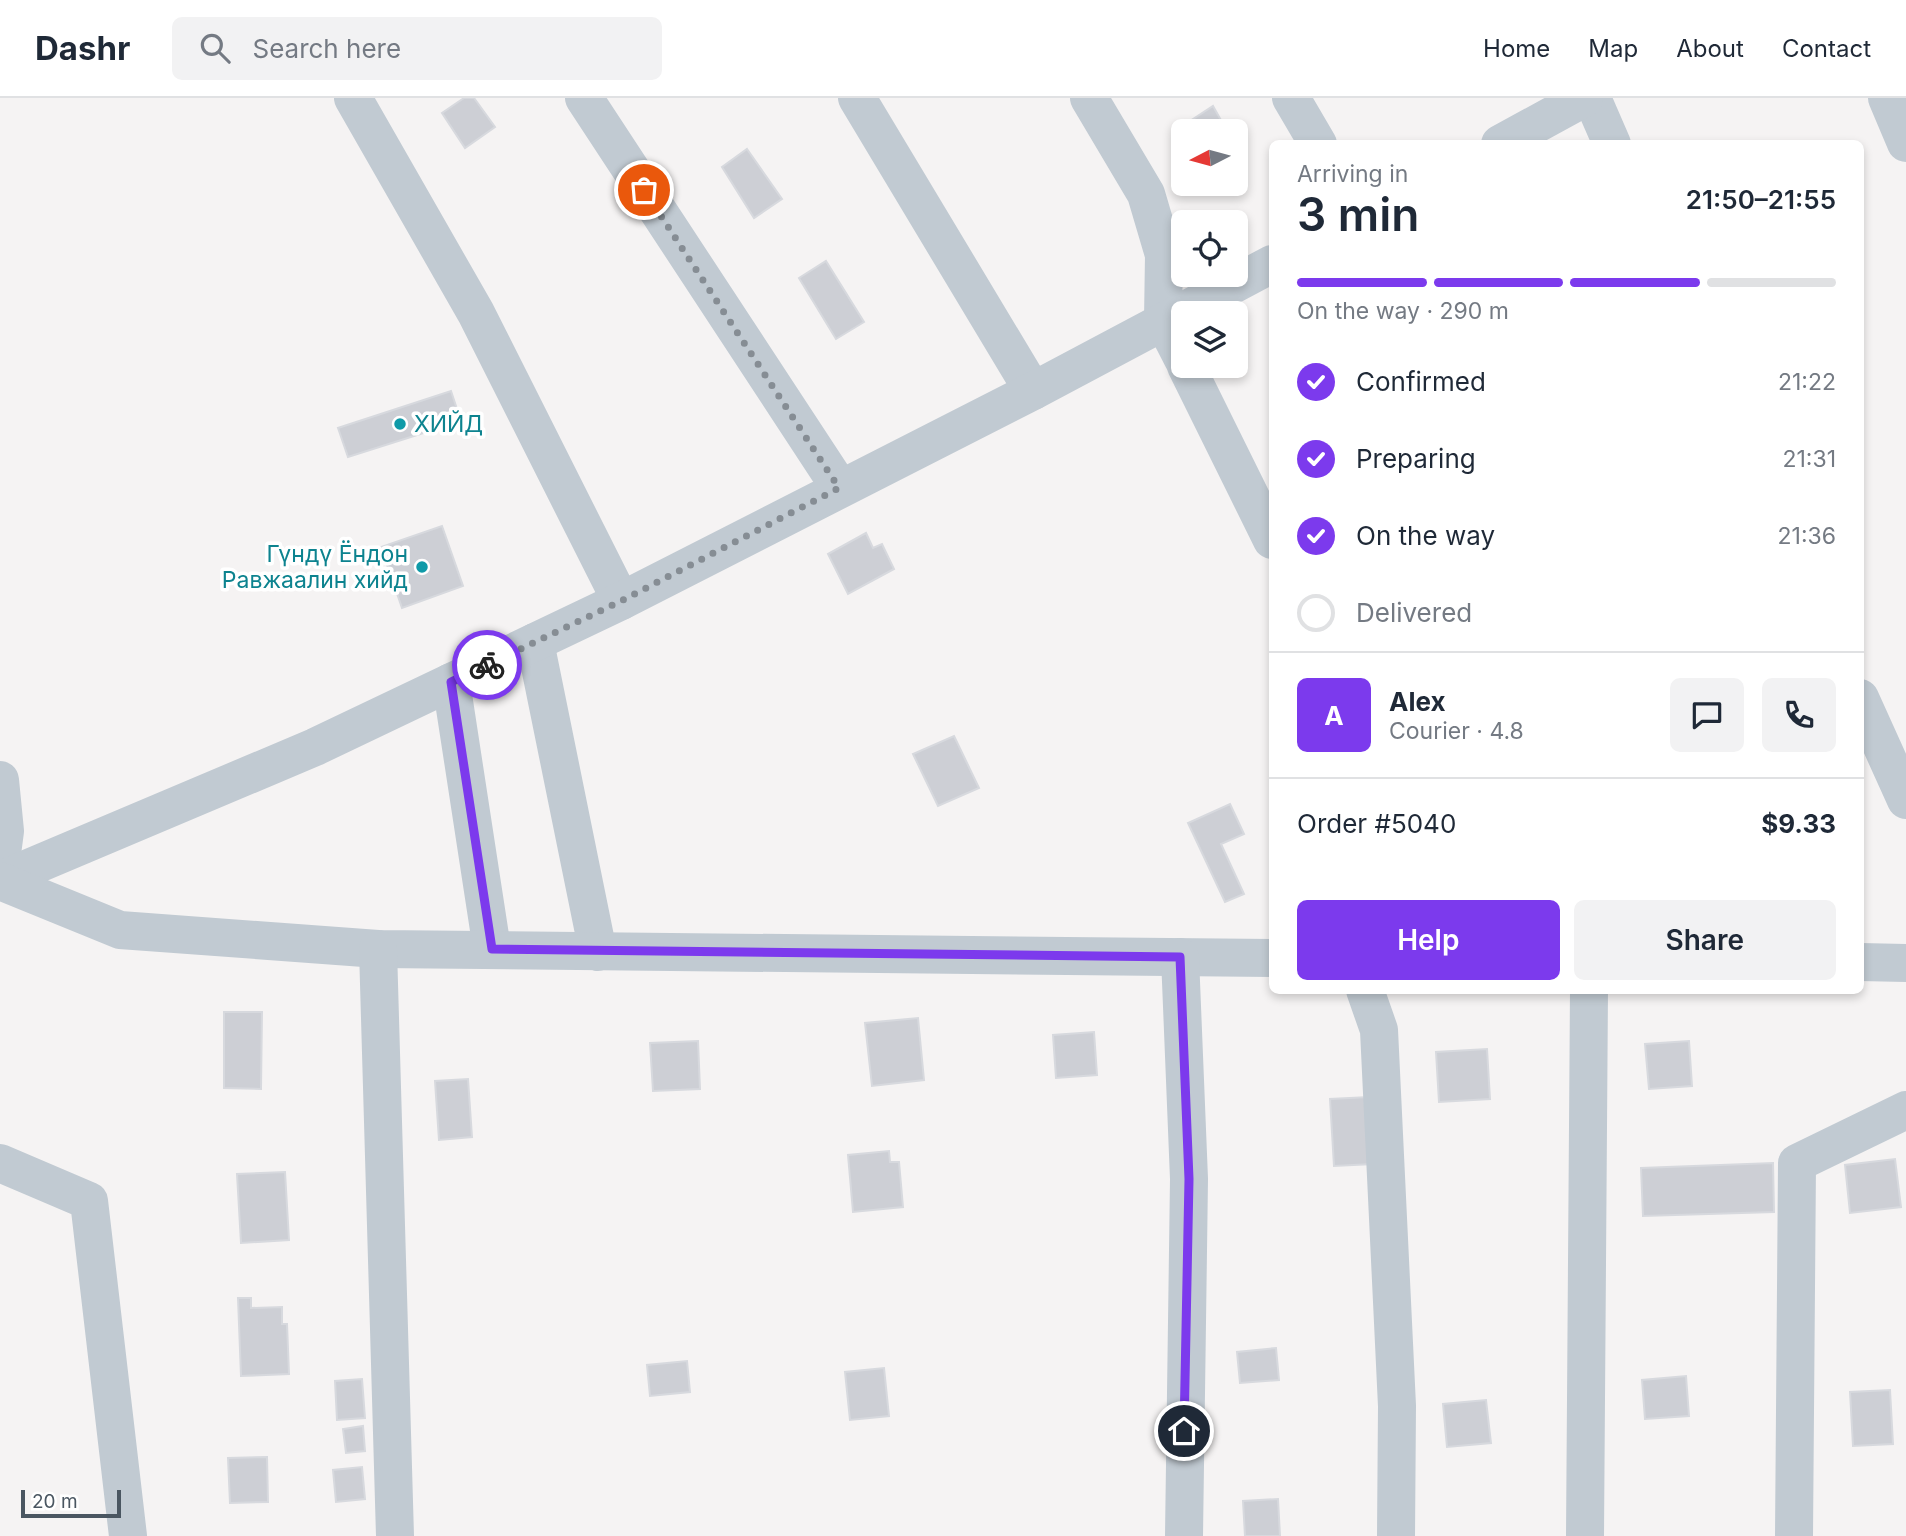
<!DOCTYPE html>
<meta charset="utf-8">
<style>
:root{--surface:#fff;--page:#f2f2f3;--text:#1f2937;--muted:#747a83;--line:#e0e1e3;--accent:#7c3aed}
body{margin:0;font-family:Inter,sans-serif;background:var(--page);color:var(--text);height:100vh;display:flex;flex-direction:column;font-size:26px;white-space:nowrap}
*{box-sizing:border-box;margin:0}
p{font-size:23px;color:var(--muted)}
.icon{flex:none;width:38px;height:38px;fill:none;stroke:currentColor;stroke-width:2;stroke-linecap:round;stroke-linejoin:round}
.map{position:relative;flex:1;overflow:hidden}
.sheet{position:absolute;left:1269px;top:42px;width:595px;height:854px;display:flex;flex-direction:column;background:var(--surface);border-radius:10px;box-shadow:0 4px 10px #0003}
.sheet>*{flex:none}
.needle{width:46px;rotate:264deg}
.buttons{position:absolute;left:1171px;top:21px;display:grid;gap:14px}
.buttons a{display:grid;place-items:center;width:77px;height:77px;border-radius:10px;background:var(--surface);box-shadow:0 4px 10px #0003;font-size:35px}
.scale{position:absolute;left:21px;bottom:18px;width:100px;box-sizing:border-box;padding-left:7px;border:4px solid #4a5661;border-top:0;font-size:19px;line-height:24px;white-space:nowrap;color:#4a5661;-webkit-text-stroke:5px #fff;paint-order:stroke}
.pin{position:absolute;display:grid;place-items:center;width:60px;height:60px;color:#fff;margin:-30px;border:4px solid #fff;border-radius:50%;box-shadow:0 2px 7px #0007}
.courier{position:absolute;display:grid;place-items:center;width:70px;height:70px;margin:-35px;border:5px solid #7c3aed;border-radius:50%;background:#fff;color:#222;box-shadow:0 2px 9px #0007}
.overview em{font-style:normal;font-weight:600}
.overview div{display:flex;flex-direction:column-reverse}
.overview{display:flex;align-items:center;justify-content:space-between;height:119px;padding:0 28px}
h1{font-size:46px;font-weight:600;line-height:52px}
.bar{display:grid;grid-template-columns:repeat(4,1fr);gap:10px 7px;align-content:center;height:84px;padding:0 28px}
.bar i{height:9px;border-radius:5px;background:var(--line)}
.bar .on{background:var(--accent)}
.bar p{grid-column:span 4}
.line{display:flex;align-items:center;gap:18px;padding:0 28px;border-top:2px solid var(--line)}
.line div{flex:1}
.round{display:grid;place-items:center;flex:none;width:74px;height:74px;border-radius:10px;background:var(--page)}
ol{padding:0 28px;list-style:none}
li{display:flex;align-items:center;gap:21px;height:77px}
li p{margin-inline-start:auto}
li .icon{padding:7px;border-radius:50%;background:var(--accent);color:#fff;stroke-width:4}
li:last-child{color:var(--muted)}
li i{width:38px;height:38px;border:4px solid var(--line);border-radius:50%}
.button{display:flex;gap:14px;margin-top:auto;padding:14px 28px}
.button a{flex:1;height:80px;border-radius:10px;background:var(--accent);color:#fff;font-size:28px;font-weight:600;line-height:80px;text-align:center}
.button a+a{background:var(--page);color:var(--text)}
header{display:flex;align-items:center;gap:42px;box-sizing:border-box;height:98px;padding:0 35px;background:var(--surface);border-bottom:2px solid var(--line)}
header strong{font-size:33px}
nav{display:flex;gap:38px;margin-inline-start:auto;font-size:24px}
.search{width:490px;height:63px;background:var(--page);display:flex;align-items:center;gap:18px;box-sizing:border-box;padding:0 24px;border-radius:10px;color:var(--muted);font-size:26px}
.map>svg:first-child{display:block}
.building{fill:#cdcfd5;stroke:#d7d9de;stroke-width:2}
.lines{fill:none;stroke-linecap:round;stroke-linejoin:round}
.minor{stroke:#c1cad2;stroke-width:38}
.done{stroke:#868d94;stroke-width:7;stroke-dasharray:0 12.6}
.route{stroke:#7c3aed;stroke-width:9}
.culture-dot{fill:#0f9aa8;stroke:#fff;stroke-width:2.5}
.labels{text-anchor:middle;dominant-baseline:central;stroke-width:7;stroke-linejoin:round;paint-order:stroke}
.culture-label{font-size:23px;fill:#0d838f;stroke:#fff;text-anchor:start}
</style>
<header>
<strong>Dashr</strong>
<div class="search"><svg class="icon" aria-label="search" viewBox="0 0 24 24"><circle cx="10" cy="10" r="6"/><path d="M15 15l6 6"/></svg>Search here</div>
<nav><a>Home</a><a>Map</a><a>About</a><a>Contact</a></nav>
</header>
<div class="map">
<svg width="1906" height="1438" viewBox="0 0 1906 1438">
<rect width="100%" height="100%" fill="#f5f3f3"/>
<g class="building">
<polygon points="464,0 474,0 495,29 465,50 442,15"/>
<polygon points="1213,8 1227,33 1184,33 1181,29"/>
<polygon points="747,51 782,101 754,120 722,69"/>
<polygon points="826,163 864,224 836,241 799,180"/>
<polygon points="451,293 461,323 348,359 338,330"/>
<polygon points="442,428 463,488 402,510 381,449"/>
<polygon points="866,435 873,450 882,446 894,471 848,496 828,456"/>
<polygon points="954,638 979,690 938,708 913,656"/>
<polygon points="1230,706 1244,736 1221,746 1244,796 1225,804 1188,725"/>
<polygon points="224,914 262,914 261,991 224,990"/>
<polygon points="918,920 924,982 872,988 865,925"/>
<polygon points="1094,934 1097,977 1056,980 1053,937"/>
<polygon points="698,943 700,991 653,993 650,945"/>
<polygon points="1689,943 1692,988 1649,991 1645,946"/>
<polygon points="1487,951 1490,1001 1439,1004 1436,954"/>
<polygon points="468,981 472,1039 439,1042 435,983"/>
<polygon points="1369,999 1373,1066 1334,1068 1330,1001"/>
<polygon points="889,1053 890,1064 899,1064 903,1109 853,1114 848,1057"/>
<polygon points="1895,1061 1901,1109 1850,1115 1845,1067"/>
<polygon points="1773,1065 1774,1114 1643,1118 1641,1070"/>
<polygon points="285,1074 289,1142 241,1145 237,1076"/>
<polygon points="238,1200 251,1200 251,1210 282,1209 282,1226 287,1226 289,1276 241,1278"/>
<polygon points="1276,1250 1279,1282 1240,1285 1237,1254"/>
<polygon points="687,1263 690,1294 650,1298 647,1267"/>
<polygon points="884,1270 889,1318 850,1322 845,1274"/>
<polygon points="1686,1278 1689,1318 1645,1321 1642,1282"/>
<polygon points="362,1281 365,1320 337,1322 335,1283"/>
<polygon points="1890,1292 1893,1346 1853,1348 1850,1294"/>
<polygon points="1486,1302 1491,1345 1447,1349 1443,1306"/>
<polygon points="363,1328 365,1353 346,1355 343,1331"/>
<polygon points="267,1359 268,1404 230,1405 228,1360"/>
<polygon points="362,1369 365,1401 336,1404 333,1372"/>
<polygon points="1278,1401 1280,1438 1245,1438 1243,1403"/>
</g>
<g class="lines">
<g class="minor">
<polyline points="353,0 476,215 621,503"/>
<polyline points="584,0 840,390"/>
<polyline points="857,0 1033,293"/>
<polyline points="1089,0 1146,96 1164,157 1163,222 1183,261"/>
<polyline points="1291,0 1318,46"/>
<polyline points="1592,0 1612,46"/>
<polyline points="1887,0 1906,45"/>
<polyline points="1500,46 1584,0"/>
<polyline points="1186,268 1272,442"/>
<polyline points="535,544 598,854"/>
<polyline points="451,584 492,851"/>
<polyline points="1860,600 1906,702"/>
<polyline points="0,682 5,733 0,771"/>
<polyline points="0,782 315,649 621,503 1033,293 1272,166"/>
<polyline points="0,783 120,832 378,851 1272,860"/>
<polyline points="378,851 395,1438"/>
<polyline points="1180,859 1189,1081 1184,1438"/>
<polyline points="1860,864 1906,865"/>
<polyline points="1365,892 1379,932 1397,1308 1396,1438"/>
<polyline points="0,1065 89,1103 128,1438"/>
<polyline points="1585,1438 1589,892"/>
<polyline points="1794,1438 1797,1065 1906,1012"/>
</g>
</g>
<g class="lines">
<polyline class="done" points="487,567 621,503 839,390 644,92"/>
<polyline class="route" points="487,567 451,584 492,851 1180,859 1189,1081 1184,1333"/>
</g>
<g class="culture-dot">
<circle cx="400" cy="326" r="7"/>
<circle cx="422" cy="469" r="7"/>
</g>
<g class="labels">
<g class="culture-label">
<text x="414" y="326">ХИЙД</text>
<text x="408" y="456" text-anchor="end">Гүндү Ёндон<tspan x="408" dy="26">Равжаалин хийд</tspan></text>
</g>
</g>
</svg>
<div class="buttons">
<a><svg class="needle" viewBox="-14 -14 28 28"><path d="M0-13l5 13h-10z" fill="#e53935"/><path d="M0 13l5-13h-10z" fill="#747a83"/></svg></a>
<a><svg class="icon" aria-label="locate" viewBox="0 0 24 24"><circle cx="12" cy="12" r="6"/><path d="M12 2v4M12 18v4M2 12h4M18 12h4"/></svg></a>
<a><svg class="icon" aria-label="layers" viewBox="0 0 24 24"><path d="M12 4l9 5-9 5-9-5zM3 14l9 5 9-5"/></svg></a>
</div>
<div class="scale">20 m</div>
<div class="pin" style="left:644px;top:92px;background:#ea580c"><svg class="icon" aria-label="bag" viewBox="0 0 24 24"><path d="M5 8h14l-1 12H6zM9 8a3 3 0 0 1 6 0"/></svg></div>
<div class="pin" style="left:1184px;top:1333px;background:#1f2937"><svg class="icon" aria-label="home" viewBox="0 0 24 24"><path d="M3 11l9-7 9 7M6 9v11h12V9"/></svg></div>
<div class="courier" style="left:487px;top:567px"><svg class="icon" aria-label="bike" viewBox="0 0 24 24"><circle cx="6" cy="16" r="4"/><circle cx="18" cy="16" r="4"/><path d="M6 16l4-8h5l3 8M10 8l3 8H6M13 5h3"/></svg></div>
<section class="sheet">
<div class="overview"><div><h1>3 min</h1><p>Arriving in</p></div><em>21:50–21:55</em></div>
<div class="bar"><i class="on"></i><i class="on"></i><i class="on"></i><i></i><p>On the way · 290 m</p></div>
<ol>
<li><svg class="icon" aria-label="check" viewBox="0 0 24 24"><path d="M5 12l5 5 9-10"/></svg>Confirmed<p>21:22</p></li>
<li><svg class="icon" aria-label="check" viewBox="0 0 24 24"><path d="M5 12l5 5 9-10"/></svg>Preparing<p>21:31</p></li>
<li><svg class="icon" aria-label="check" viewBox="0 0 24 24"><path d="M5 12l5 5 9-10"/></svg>On the way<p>21:36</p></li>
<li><i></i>Delivered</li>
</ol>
<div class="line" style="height:126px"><b class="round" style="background:var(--accent);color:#fff">A</b><div><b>Alex</b><p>Courier · 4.8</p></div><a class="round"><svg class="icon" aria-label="chat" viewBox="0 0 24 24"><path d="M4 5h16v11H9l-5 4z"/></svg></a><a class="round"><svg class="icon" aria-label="phone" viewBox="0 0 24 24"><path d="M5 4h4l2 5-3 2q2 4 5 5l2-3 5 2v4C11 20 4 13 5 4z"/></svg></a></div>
<div class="line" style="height:91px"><div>Order #5040</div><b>$9.33</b></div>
<div class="button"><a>Help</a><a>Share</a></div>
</section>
</div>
